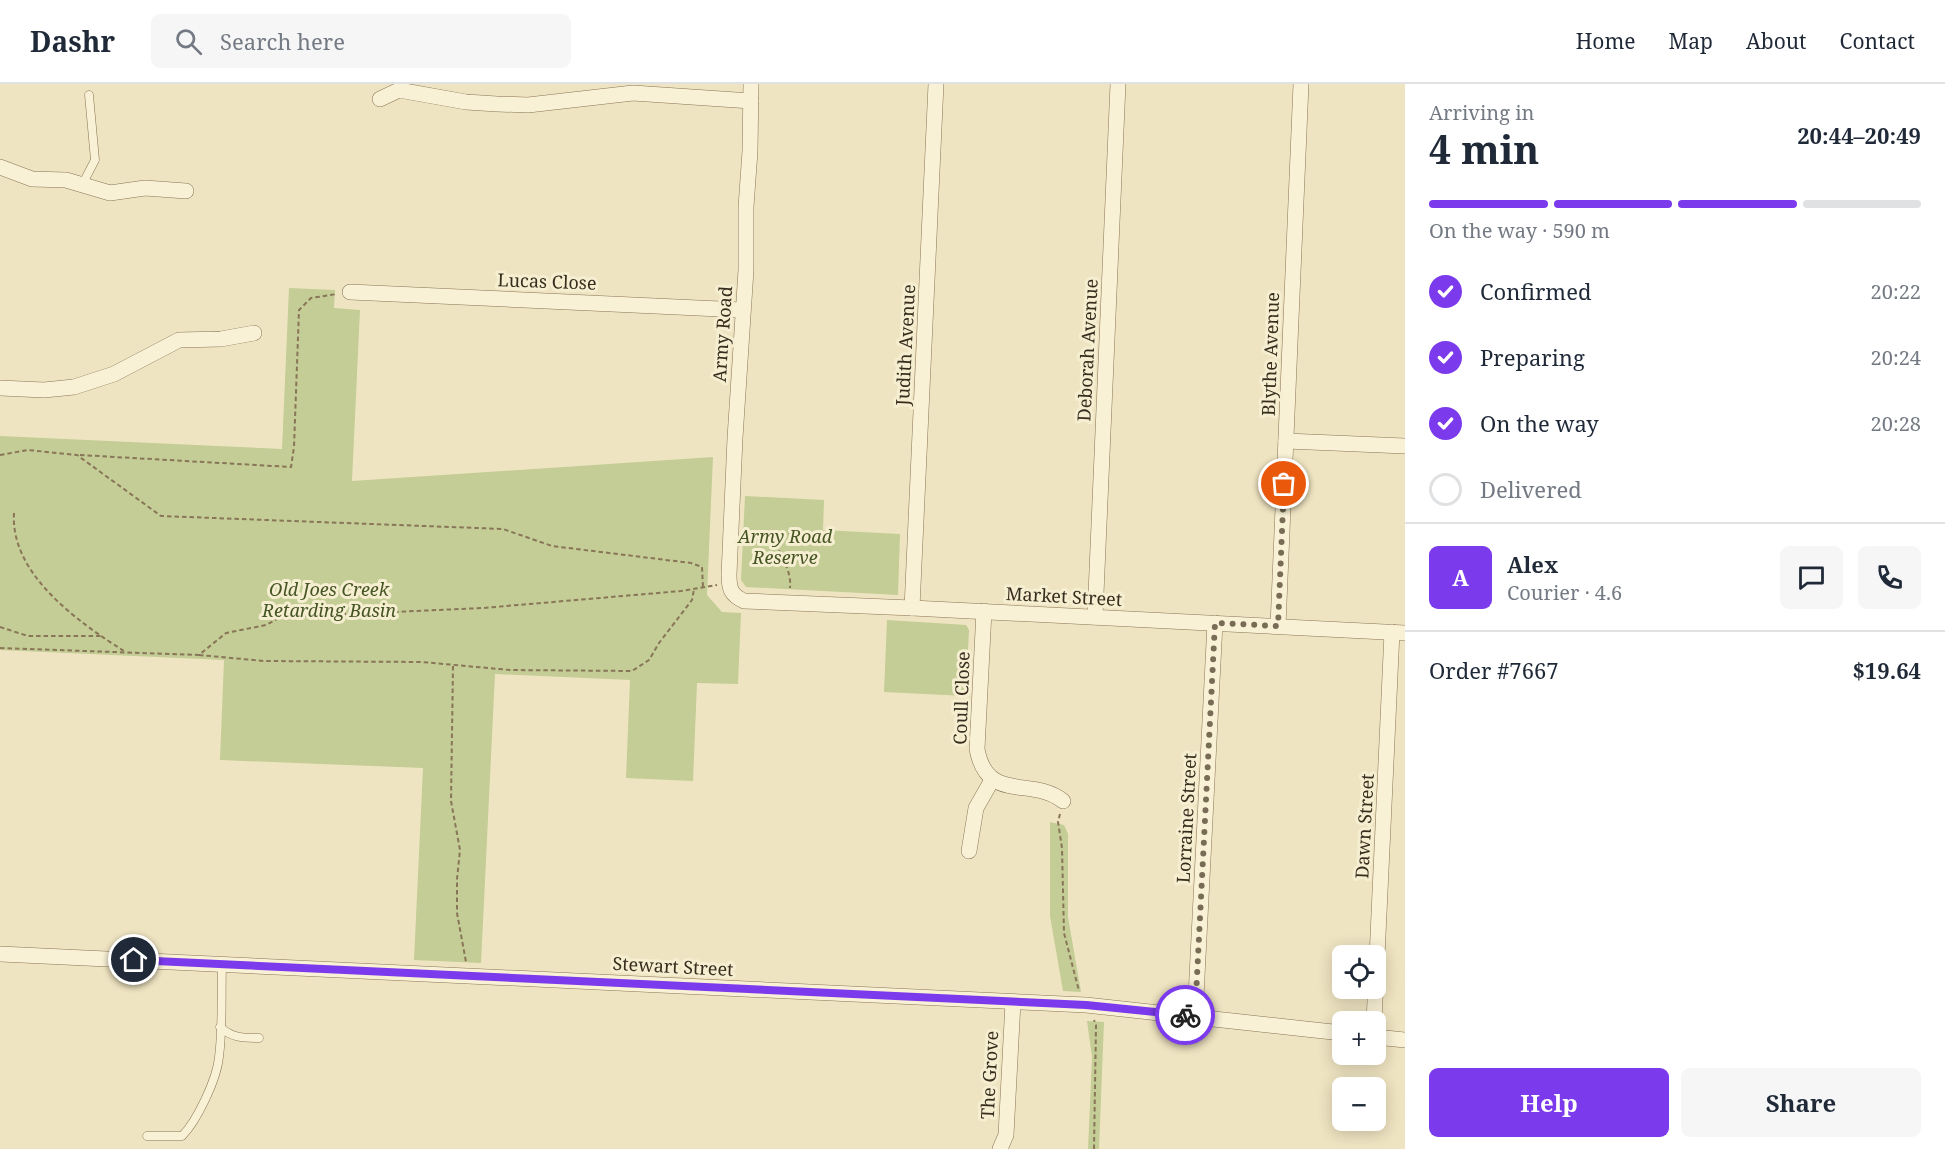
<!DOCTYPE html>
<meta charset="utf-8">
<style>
:root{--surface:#fff;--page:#f6f6f7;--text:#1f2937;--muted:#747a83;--line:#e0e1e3;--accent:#7c3aed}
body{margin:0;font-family:"Noto Serif",serif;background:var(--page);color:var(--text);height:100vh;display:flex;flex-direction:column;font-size:22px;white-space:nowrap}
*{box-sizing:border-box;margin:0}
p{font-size:20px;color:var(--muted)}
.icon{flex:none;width:33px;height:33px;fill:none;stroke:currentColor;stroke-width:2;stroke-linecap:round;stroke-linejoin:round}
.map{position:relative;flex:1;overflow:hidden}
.sheet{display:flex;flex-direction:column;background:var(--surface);width:540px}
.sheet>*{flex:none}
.buttons{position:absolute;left:1332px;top:861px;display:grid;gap:12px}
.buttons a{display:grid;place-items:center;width:54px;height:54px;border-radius:9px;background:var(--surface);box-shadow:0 3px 15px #0003;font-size:30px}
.pin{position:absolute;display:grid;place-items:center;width:51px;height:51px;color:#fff;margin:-26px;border:3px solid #fff;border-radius:50%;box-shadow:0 2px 6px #0007}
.courier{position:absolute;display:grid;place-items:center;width:60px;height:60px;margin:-30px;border:4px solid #7c3aed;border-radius:50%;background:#fff;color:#222;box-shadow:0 2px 8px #0007}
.headline em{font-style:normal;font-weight:700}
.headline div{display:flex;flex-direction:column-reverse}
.headline{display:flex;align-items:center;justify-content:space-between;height:102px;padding:0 24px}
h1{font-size:39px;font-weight:700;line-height:45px}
.bar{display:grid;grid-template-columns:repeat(4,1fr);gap:9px 6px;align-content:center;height:72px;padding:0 24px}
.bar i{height:8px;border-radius:4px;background:var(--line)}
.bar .on{background:var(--accent)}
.bar p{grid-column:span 4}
.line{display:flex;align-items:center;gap:15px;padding:0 24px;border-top:2px solid var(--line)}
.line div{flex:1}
.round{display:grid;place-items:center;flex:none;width:63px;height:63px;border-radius:9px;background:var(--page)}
ol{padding:0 24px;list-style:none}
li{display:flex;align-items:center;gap:18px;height:66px}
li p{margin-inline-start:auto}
li .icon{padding:6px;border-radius:50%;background:var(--accent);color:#fff;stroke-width:4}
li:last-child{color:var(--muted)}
li i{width:33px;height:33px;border:3px solid var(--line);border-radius:50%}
.action{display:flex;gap:12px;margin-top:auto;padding:12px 24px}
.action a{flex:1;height:69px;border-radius:9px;background:var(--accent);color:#fff;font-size:24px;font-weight:700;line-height:69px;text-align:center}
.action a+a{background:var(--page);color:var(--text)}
header{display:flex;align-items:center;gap:36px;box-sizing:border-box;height:84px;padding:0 30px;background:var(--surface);border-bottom:2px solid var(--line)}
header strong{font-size:28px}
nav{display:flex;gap:33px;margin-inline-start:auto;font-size:21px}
.search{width:420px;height:54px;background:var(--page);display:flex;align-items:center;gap:15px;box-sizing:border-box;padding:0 21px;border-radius:9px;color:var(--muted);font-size:22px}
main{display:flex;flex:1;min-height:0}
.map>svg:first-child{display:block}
.green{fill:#c3cd95}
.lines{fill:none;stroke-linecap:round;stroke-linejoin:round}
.service-casing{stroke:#897558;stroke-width:9}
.minor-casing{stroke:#897558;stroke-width:16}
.path{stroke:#897558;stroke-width:2;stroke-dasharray:4.5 3;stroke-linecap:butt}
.service{stroke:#f9f1d5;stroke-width:8}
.minor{stroke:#f9f1d5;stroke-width:15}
.done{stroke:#786c56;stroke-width:6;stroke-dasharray:0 10.8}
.route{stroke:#7c3aed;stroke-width:8}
.labels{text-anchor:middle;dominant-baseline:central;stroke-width:6;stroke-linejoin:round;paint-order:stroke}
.street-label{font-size:18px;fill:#382c1d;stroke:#f6eed1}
.park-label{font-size:18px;font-style:italic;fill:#455523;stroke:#f6eed1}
</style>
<header>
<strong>Dashr</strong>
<div class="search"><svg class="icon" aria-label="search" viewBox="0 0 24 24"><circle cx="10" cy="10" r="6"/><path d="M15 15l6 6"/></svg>Search here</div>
<nav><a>Home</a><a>Map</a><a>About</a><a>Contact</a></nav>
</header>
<main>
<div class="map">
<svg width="1405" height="1065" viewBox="0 0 1405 1065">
<rect width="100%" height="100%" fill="#efe4c1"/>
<g class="green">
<polygon points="289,204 335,206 334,224 360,226 352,397 713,373 707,511 722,528 741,529 738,600 697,599 693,697 626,694 630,596 495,590 481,879 414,876 423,684 220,676 224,576 0,566 0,352 282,365"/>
<polygon points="745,412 824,416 823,446 900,450 898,511 746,503 741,496"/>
<polygon points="887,536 966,541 969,546 966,612 884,608"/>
<polygon points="1050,738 1064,741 1068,750 1068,833 1081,908 1063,907 1050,832"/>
<polygon points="1087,937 1104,938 1099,1065 1088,1065 1092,973"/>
</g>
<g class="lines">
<defs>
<g id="service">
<polyline points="82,101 95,76 89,11"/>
<path d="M220 943C232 954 243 954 259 954"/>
<path d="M147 1052H182C197 1037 217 995 219 973 223 943 221 911 222 880"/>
</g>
<g id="minor">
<path d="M751 0 750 67 746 123V186L735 354 729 491C729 505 731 511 744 517L912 524 1405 549"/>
<polyline points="380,15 399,6 466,18 497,20 528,21 633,9 751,17"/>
<polyline points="0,83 32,95 66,96 110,109 145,104 186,107"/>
<polyline points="350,208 742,226"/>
<polyline points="0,304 44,306 74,303 114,290 179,256 221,255 254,249"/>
<polyline points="1286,357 1405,362"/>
<polyline points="912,524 936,0"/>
<path d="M984 527 977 665C987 720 1032 692 1063 717"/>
<polyline points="1095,533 1118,0"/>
<polyline points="1278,542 1301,0"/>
<polyline points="969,767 976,724 992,696"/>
<polyline points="0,870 1086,921 1342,949"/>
<polyline points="1195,932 1215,539"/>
<polyline points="1374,938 1392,548"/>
<polyline points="1376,953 1405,956"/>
<polyline points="1000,1065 1006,1051 1013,918"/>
</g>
</defs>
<use href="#service" class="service-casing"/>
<use href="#minor" class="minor-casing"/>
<g class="path">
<polyline points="0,371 28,366 77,371 161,432 503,445 552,462 691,479 702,483 703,503"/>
<polyline points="80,371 291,383 294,363 299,226 311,214 337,210"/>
<path d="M14 429C10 490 78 538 124 567"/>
<polyline points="744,451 760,453 795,449"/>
<path d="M775 452C778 473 792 483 790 504"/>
<polyline points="0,543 28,552 101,552"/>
<polyline points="0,564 199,571 226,549 266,541 281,533 483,524 681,507 717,501"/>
<polyline points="199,571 264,577 422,578 510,586 632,587 649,576 659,559 692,516 694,505"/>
<polyline points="453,582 451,717 460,766 457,795 457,829 466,878"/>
<polyline points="1060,730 1058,738 1062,764 1064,849 1079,907"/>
<polyline points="1094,1065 1096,941 1094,936"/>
</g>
<use href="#service" class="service"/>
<use href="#minor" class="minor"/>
</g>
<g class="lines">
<polyline class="done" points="1185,931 1195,932 1215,539 1278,542 1284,400"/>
<polyline class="route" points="134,876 1086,921 1185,931"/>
</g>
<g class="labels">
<g class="street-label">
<text transform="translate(547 197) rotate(2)">Lucas Close</text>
<text transform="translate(722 250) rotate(-86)">Army Road</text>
<text transform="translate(905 261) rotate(-87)">Judith Avenue</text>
<text transform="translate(1087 266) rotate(-87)">Deborah Avenue</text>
<text transform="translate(1270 270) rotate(-88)">Blythe Avenue</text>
<text transform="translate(1064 512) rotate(3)">Market Street</text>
<text transform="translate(961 614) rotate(-88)">Coull Close</text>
<text transform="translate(1186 734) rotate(-87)">Lorraine Street</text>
<text transform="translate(1364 742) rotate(-87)">Dawn Street</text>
<text transform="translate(673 882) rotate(3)">Stewart Street</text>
<text transform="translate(989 991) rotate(-87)">The Grove</text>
</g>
<g class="park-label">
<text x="785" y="452">Army Road<tspan x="785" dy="21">Reserve</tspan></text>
<text x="329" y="505">Old Joes Creek<tspan x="329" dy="21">Retarding Basin</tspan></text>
</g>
</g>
</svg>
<div class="buttons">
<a><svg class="icon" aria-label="locate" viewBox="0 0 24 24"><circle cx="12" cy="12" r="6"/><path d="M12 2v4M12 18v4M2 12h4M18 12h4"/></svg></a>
<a>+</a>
<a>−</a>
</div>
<div class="pin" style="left:1284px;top:400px;background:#ea580c"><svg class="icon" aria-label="bag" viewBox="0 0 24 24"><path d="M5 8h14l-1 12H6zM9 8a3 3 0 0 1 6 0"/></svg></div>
<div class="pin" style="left:134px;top:876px;background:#1f2937"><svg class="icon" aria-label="home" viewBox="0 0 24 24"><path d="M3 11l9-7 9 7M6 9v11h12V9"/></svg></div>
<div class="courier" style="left:1185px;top:931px"><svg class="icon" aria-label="bike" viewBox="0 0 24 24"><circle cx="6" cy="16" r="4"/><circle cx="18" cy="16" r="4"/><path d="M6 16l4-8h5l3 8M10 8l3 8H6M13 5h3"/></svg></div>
</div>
<section class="sheet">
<div class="headline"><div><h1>4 min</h1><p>Arriving in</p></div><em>20:44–20:49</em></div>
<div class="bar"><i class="on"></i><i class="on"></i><i class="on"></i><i></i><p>On the way · 590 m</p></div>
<ol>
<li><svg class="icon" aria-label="check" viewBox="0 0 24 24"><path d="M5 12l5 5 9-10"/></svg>Confirmed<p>20:22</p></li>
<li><svg class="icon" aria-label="check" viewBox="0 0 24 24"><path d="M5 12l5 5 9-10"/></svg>Preparing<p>20:24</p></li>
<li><svg class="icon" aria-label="check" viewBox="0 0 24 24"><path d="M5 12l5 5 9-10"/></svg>On the way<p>20:28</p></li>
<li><i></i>Delivered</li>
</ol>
<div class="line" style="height:108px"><b class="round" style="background:var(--accent);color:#fff">A</b><div><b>Alex</b><p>Courier · 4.6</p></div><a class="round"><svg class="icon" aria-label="chat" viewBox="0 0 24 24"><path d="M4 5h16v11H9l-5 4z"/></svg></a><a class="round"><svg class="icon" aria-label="phone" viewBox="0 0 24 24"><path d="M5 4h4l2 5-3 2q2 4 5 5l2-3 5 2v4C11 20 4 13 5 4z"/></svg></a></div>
<div class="line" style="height:78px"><div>Order #7667</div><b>$19.64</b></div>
<div class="action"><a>Help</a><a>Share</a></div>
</section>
</main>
